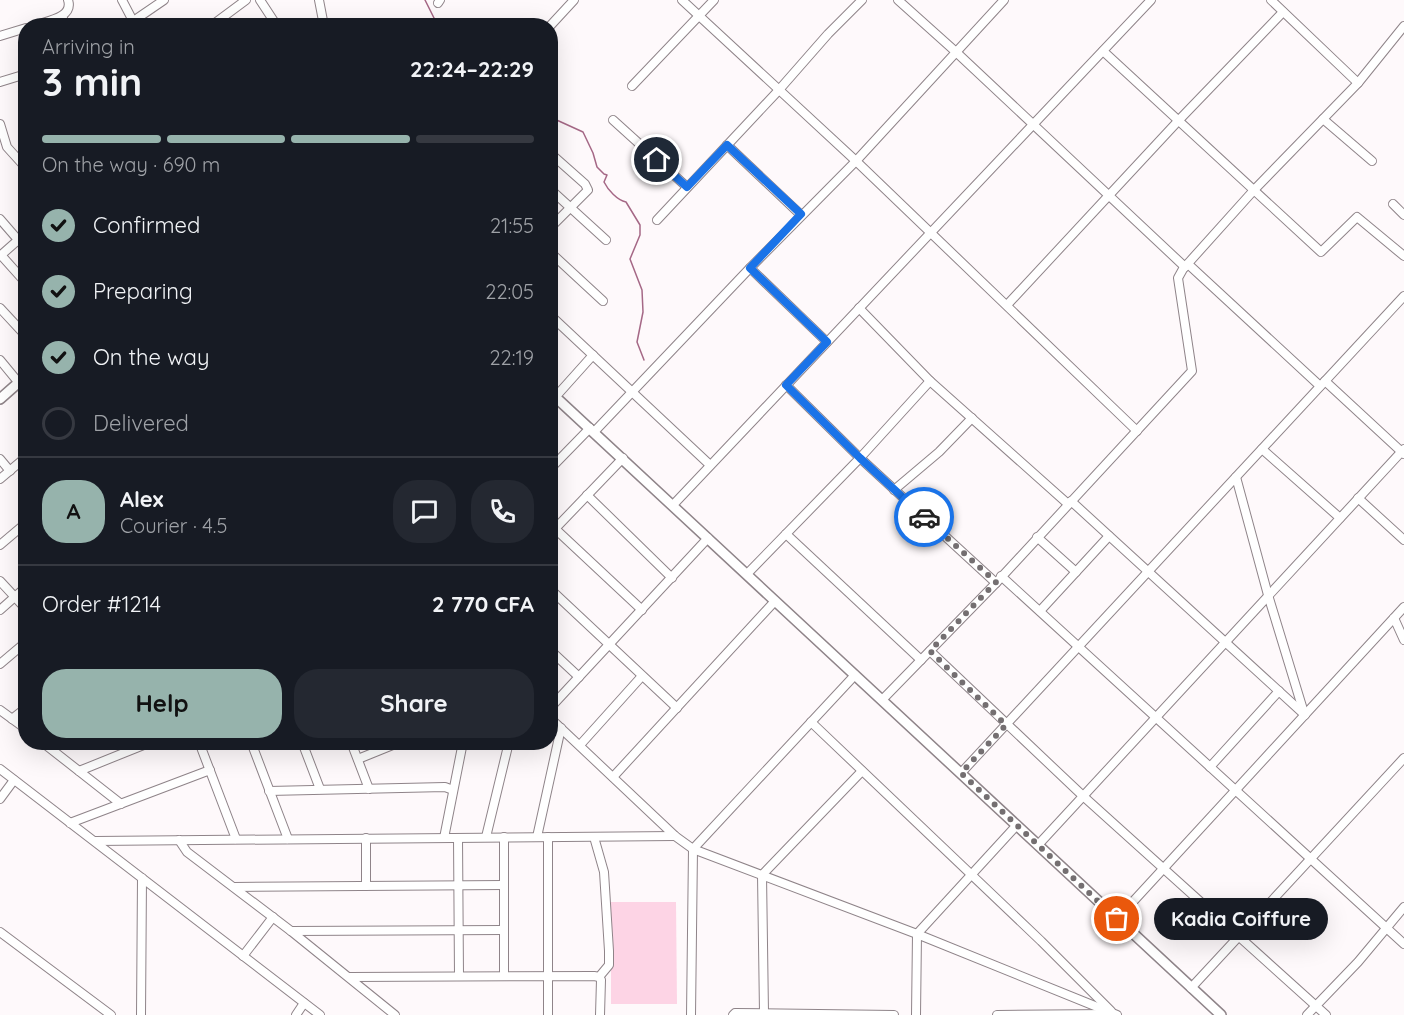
<!DOCTYPE html>
<meta charset="utf-8">
<style>
:root{--surface:#171b24;--page:#242831;--text:#f1f3f6;--muted:#9ea1a6;--line:#363941;--accent:#96b3ac}
body{margin:0;font-family:Quicksand,sans-serif;background:var(--page);color:var(--text);height:100vh;display:flex;flex-direction:column;font-size:22px;white-space:nowrap}
*{box-sizing:border-box;margin:0}
p{font-size:20px;color:var(--muted)}
.icon{flex:none;width:33px;height:33px;fill:none;stroke:currentColor;stroke-width:2;stroke-linecap:round;stroke-linejoin:round}
.map{position:relative;flex:1;overflow:hidden}
.panel{position:absolute;left:18px;top:18px;width:540px;height:732px;display:flex;flex-direction:column;background:var(--surface);border-radius:24px;box-shadow:0 6px 24px #0002}
.panel>*{flex:none}
.pin{position:absolute;display:grid;place-items:center;width:51px;height:51px;color:#fff;margin:-26px;border:3px solid #fff;border-radius:50%;box-shadow:0 2px 6px #0007}
.courier{position:absolute;display:grid;place-items:center;width:60px;height:60px;margin:-30px;border:4px solid #1a73e8;border-radius:50%;background:#fff;color:#222;box-shadow:0 2px 8px #0007}
.bubble{position:absolute;height:42px;border-radius:21px;background:var(--surface);box-shadow:0 6px 24px #0002;font-size:20px;font-weight:700;line-height:42px;text-align:center}
.headline em{font-style:normal;font-weight:700}
.headline div{display:flex;flex-direction:column-reverse}
.headline{display:flex;align-items:center;justify-content:space-between;height:102px;padding:0 24px}
h1{font-size:39px;font-weight:700;line-height:45px}
.bar{display:grid;grid-template-columns:repeat(4,1fr);gap:9px 6px;align-content:center;height:72px;padding:0 24px}
.bar i{height:8px;border-radius:4px;background:var(--line)}
.bar .on{background:var(--accent)}
.bar p{grid-column:span 4}
.line{display:flex;align-items:center;gap:15px;padding:0 24px;border-top:2px solid var(--line)}
.line div{flex:1}
.round{display:grid;place-items:center;flex:none;width:63px;height:63px;border-radius:24px;background:var(--page)}
ol{padding:0 24px;list-style:none}
li{display:flex;align-items:center;gap:18px;height:66px}
li p{margin-inline-start:auto}
li .icon{padding:6px;border-radius:50%;background:var(--accent);color:#111;stroke-width:4}
li:last-child{color:var(--muted)}
li i{width:33px;height:33px;border:3px solid var(--line);border-radius:50%}
.button{display:flex;gap:12px;margin-top:auto;padding:12px 24px}
.button a{flex:1;height:69px;border-radius:24px;background:var(--accent);color:#111;font-size:24px;font-weight:700;line-height:69px;text-align:center}
.button a+a{background:var(--page);color:var(--text)}
.map>svg:first-child{display:block}
.green{fill:#fdd4e5}
.lines{fill:none;stroke-linecap:round;stroke-linejoin:round}
.stream{stroke:#a56886;stroke-width:1.5}
.minor-casing{stroke:#8f8489;stroke-width:10}
.major-casing{stroke:#8f8489;stroke-width:12}
.minor{stroke:#fff;stroke-width:8}
.major{stroke:#fff;stroke-width:9}
.done{stroke:#746f71;stroke-width:6;stroke-dasharray:0 10.8}
.route{stroke:#1a73e8;stroke-width:8}
</style>
<div class="map">
<svg width="1404" height="1015" viewBox="0 0 1404 1015">
<rect width="100%" height="100%" fill="#fef9fb"/>
<g class="green">
<polygon points="611,902 676,902 677,1004 611,1004"/>
<polygon points="1292,903 1310,920 1301,929 1283,913"/>
</g>
<g class="lines">
<g class="stream">
<polyline points="425,0 438,26"/>
<path d="M550 117 583 132 593 153 597 167 604 174 607 175 604 182C608 190 617 200 626 202L640 225V235L630 259 642 290 643 312 637 342 644 360"/>
</g>
<defs>
<g id="minor">
<polyline points="122,0 133,21"/>
<polyline points="260,0 277,26"/>
<polyline points="319,0 324,26"/>
<polyline points="682,0 856,161 1137,431"/>
<polyline points="898,0 956,52 1185,267"/>
<polyline points="1271,0 1358,83"/>
<polyline points="438,3 440,0"/>
<polyline points="62,16 66,26"/>
<polyline points="139,18 144,26"/>
<path d="M33 26C46 21 74 18 68 0"/>
<polyline points="126,26 164,0"/>
<polyline points="211,26 246,0"/>
<polyline points="550,26 574,0"/>
<polyline points="0,36 26,28"/>
<polyline points="1103,51 1321,252 1357,217 1404,256"/>
<polyline points="0,82 26,74"/>
<polyline points="632,86 714,0"/>
<polyline points="1323,119 1372,161"/>
<polyline points="613,120 687,187"/>
<polyline points="0,124 7,147 26,168"/>
<polyline points="727,145 801,215"/>
<polyline points="550,153 585,184 588,190 550,228"/>
<polyline points="550,189 606,240"/>
<polyline points="1393,204 1404,215"/>
<polyline points="0,219 26,249"/>
<polyline points="657,220 778,91 828,34 862,0"/>
<polyline points="550,252 603,301"/>
<polyline points="1,255 26,283"/>
<polyline points="0,256 26,233"/>
<polyline points="1188,264 1320,386"/>
<polyline points="750,268 827,342"/>
<polyline points="1007,305 1179,120 1283,12"/>
<polyline points="0,308 26,336"/>
<polyline points="859,308 930,381 1068,504"/>
<polyline points="550,315 710,465"/>
<polyline points="0,360 19,383"/>
<polyline points="1325,381 1404,454"/>
<polyline points="786,385 860,458 996,583"/>
<polyline points="550,403 593,355"/>
<polyline points="594,432 750,268 856,161 1004,0"/>
<polyline points="1262,449 1340,518"/>
<polyline points="0,459 10,471"/>
<polyline points="550,469 590,428"/>
<polyline points="1236,477 1268,595 1304,713"/>
<polyline points="0,479 26,457"/>
<polyline points="894,490 939,452 972,418"/>
<polyline points="587,495 672,578"/>
<polyline points="1358,498 1404,540"/>
<polyline points="1071,501 1305,715"/>
<polyline points="673,505 1151,0"/>
<polyline points="550,524 642,610"/>
<polyline points="550,534 623,458"/>
<polyline points="786,534 921,660"/>
<polyline points="1037,537 1076,572"/>
<polyline points="0,545 26,523"/>
<polyline points="747,574 860,458 930,381"/>
<polyline points="1001,576 1404,944"/>
<polyline points="0,581 26,609"/>
<polyline points="550,589 677,708"/>
<polyline points="0,610 26,587"/>
<polyline points="1040,611 1109,536"/>
<polyline points="1394,618 1404,640"/>
<polyline points="550,650 579,677"/>
<polyline points="930,651 1083,796 1326,1015"/>
<polyline points="0,664 26,642"/>
<polyline points="882,700 996,583 1192,371 1178,278 1183,269 1254,190 1358,83 1404,26"/>
<polyline points="550,708 708,538"/>
<polyline points="0,710 26,729"/>
<polyline points="550,718 675,836 693,849 917,934 1117,1015"/>
<polyline points="12,719 26,708"/>
<polyline points="811,722 1041,941 1111,1011"/>
<polyline points="42,742 121,804"/>
<polyline points="199,742 236,839"/>
<polyline points="251,742 288,839"/>
<polyline points="302,742 320,789"/>
<polyline points="351,742 369,789"/>
<polyline points="580,745 642,676"/>
<polyline points="358,759 400,742"/>
<polyline points="1210,767 1279,691"/>
<polyline points="0,769 320,1015"/>
<polyline points="79,771 151,742"/>
<polyline points="961,773 1404,296"/>
<polyline points="613,777 775,601"/>
<polyline points="269,791 445,787 453,790"/>
<polyline points="0,799 14,780"/>
<polyline points="70,823 210,770"/>
<polyline points="486,837 509,742"/>
<polyline points="504,837 504,976"/>
<polyline points="537,837 561,728"/>
<polyline points="594,837 604,872 609,951 609,965 599,977"/>
<polyline points="366,838 366,886"/>
<polyline points="444,838 463,742"/>
<polyline points="458,838 459,976"/>
<polyline points="179,840 187,852 291,931 395,1015"/>
<polyline points="95,841 675,836"/>
<polyline points="1038,845 1404,449"/>
<polyline points="234,887 504,885"/>
<polyline points="1117,919 1404,607"/>
<polyline points="291,931 504,930"/>
<polyline points="0,932 111,1015"/>
<polyline points="243,956 273,917"/>
<polyline points="350,977 594,976 599,977 601,980 600,1015"/>
<polyline points="1191,988 1404,758"/>
<polyline points="764,1013 762,875 862,771"/>
<polyline points="141,1015 142,878"/>
<polyline points="296,1015 304,1003"/>
<polyline points="548,1015 548,837"/>
<polyline points="691,1015 693,849 855,675"/>
<polyline points="733,1015 735,1013 894,1015"/>
<polyline points="916,1015 917,934 1017,825"/>
<polyline points="997,1015 1110,1014"/>
<polyline points="1307,1015 1358,962 1404,907"/>
</g>
<g id="major">
<polyline points="550,392 1221,1015"/>
<polyline points="0,399 26,376"/>
</g>
</defs>
<use href="#minor" class="minor-casing"/>
<use href="#major" class="major-casing"/>
<use href="#minor" class="minor"/>
<use href="#major" class="major"/>
</g>
<g class="lines">
<polyline class="done" points="924,517 996,582 930,651 1006,725 961,773 1117,919"/>
<polyline class="route" points="657,160 687,187 727,145 801,214 750,268 827,342 786,385 860,458 924,517"/>
</g>
</svg>
<div class="pin" style="left:1117px;top:919px;background:#ea580c"><svg class="icon" aria-label="bag" viewBox="0 0 24 24"><path d="M5 8h14l-1 12H6zM9 8a3 3 0 0 1 6 0"/></svg></div>
<div class="pin" style="left:657px;top:160px;background:#1f2937"><svg class="icon" aria-label="home" viewBox="0 0 24 24"><path d="M3 11l9-7 9 7M6 9v11h12V9"/></svg></div>
<div class="courier" style="left:924px;top:517px"><svg class="icon" aria-label="car" viewBox="0 0 24 24"><path d="M5 17H2v-5l4-1 3-4h7l3 4 3 1v5h-3M9 17h6M6 11h13"/><circle cx="7" cy="17" r="2"/><circle cx="17" cy="17" r="2"/></svg></div>
<div class="bubble" style="left:1154px;top:898px;width:174px">Kadia Coiffure</div>
<section class="panel">
<div class="headline"><div><h1>3 min</h1><p>Arriving in</p></div><em>22:24–22:29</em></div>
<div class="bar"><i class="on"></i><i class="on"></i><i class="on"></i><i></i><p>On the way · 690 m</p></div>
<ol>
<li><svg class="icon" aria-label="check" viewBox="0 0 24 24"><path d="M5 12l5 5 9-10"/></svg>Confirmed<p>21:55</p></li>
<li><svg class="icon" aria-label="check" viewBox="0 0 24 24"><path d="M5 12l5 5 9-10"/></svg>Preparing<p>22:05</p></li>
<li><svg class="icon" aria-label="check" viewBox="0 0 24 24"><path d="M5 12l5 5 9-10"/></svg>On the way<p>22:19</p></li>
<li><i></i>Delivered</li>
</ol>
<div class="line" style="height:108px"><b class="round" style="background:var(--accent);color:#111">A</b><div><b>Alex</b><p>Courier · 4.5</p></div><a class="round"><svg class="icon" aria-label="chat" viewBox="0 0 24 24"><path d="M4 5h16v11H9l-5 4z"/></svg></a><a class="round"><svg class="icon" aria-label="phone" viewBox="0 0 24 24"><path d="M5 4h4l2 5-3 2q2 4 5 5l2-3 5 2v4C11 20 4 13 5 4z"/></svg></a></div>
<div class="line" style="height:78px"><div>Order #1214</div><b>2 770 CFA</b></div>
<div class="button"><a>Help</a><a>Share</a></div>
</section>
</div>
